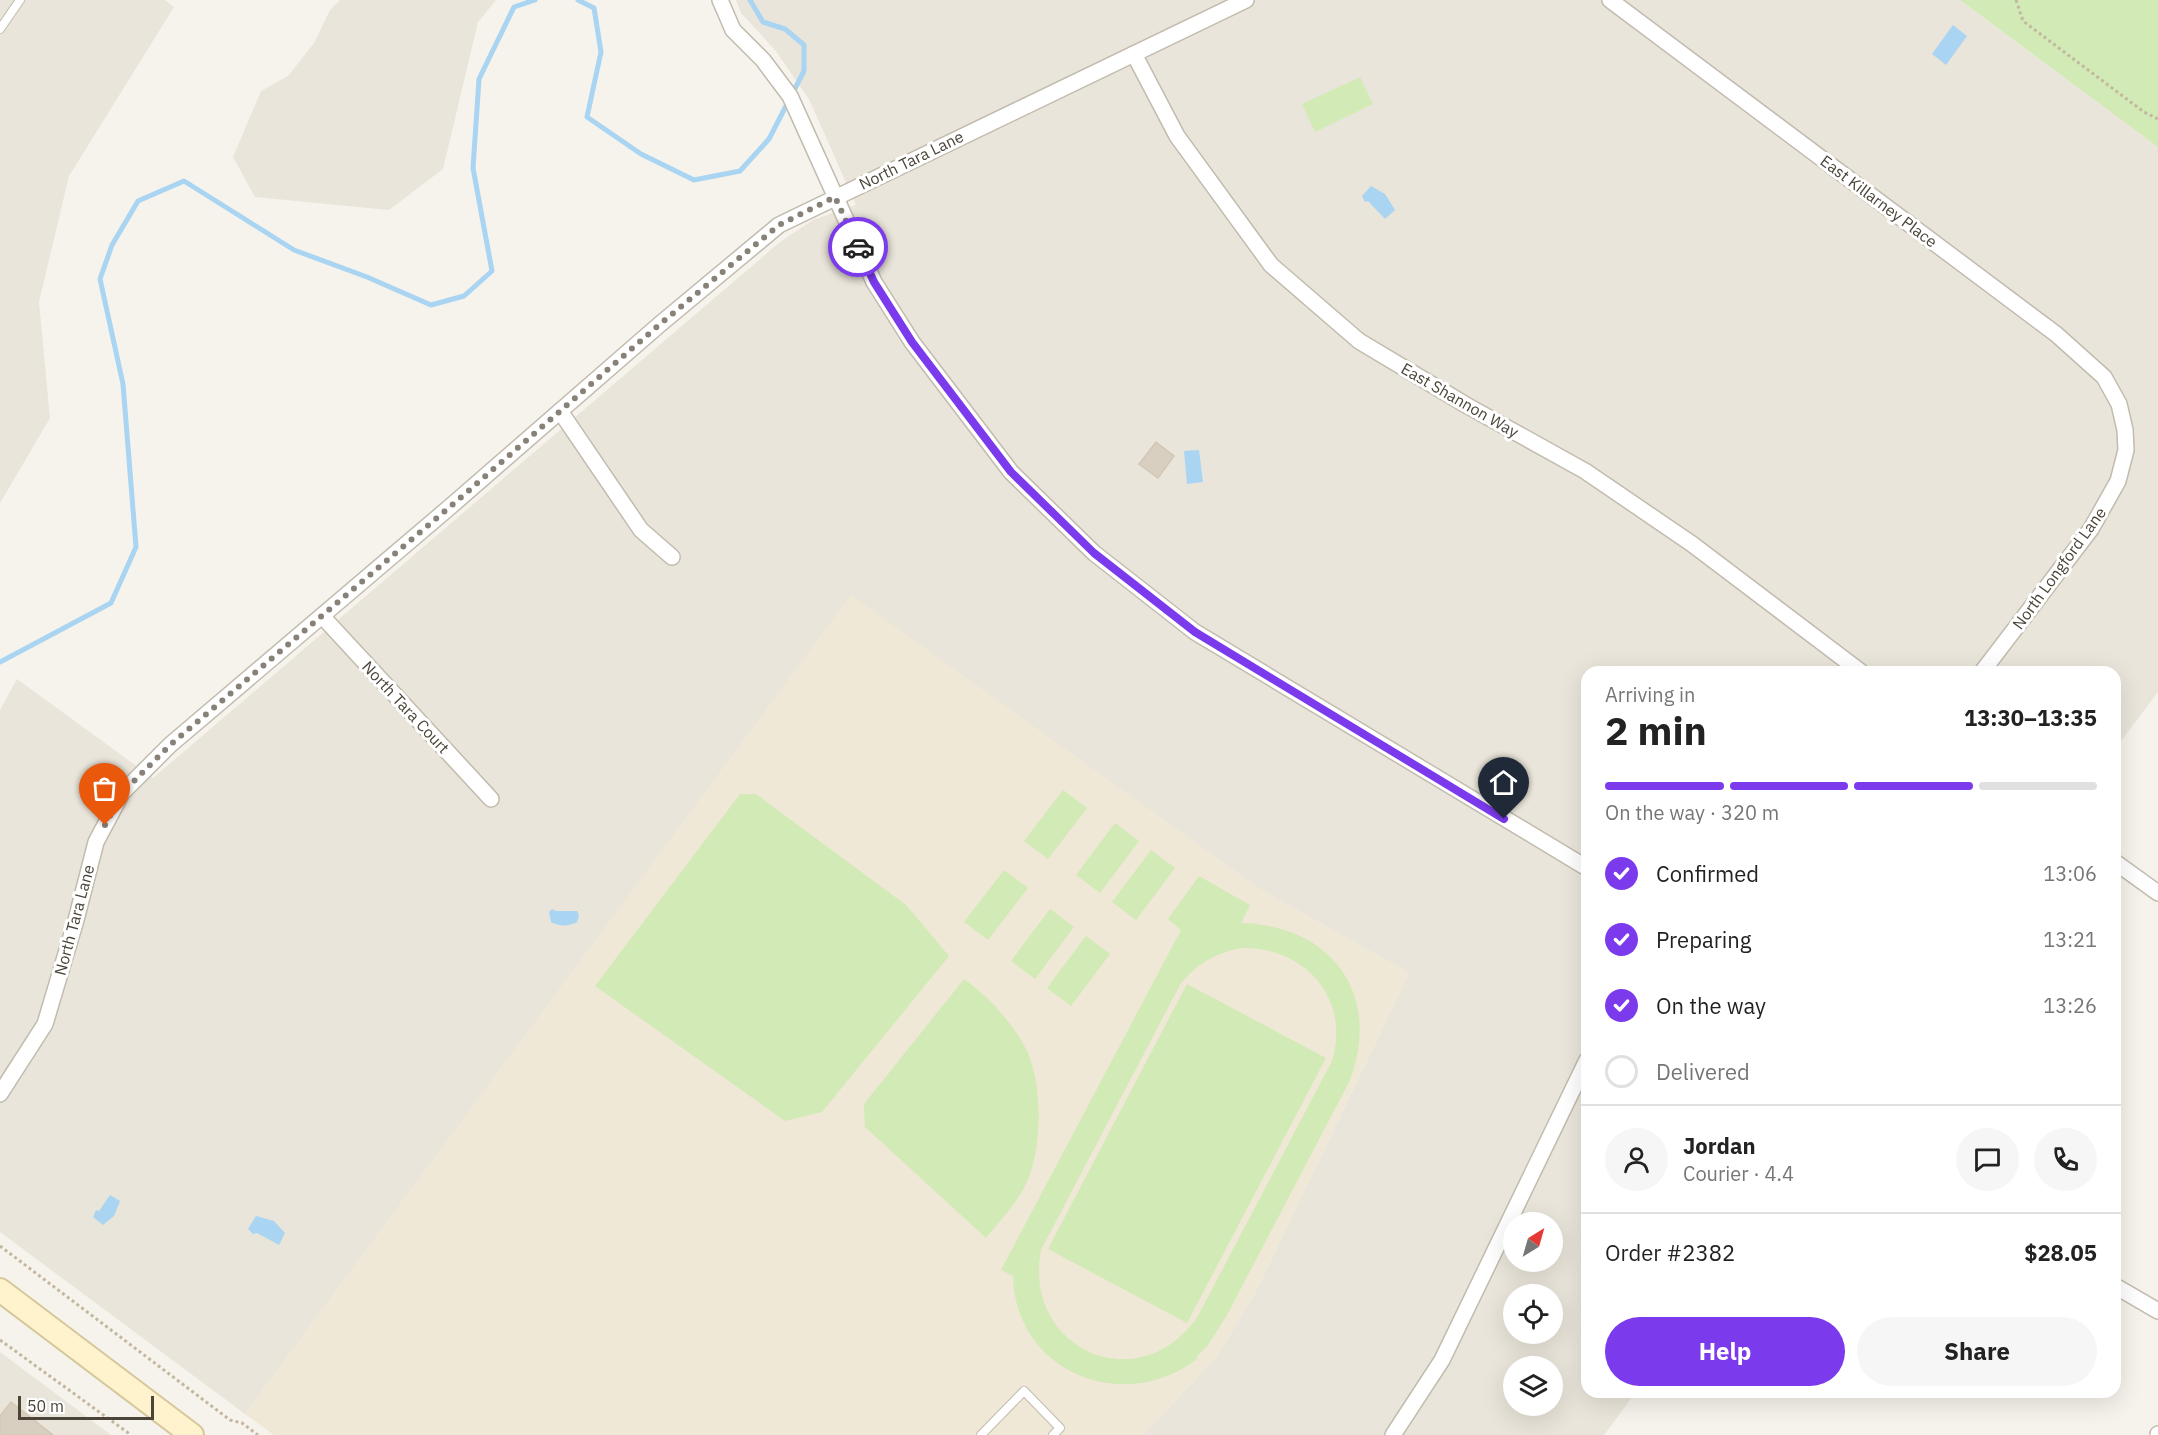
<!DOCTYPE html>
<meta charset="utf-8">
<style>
:root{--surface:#fff;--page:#f6f6f6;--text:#222;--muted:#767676;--line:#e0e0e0;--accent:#7c3aed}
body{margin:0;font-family:"IBM Plex Sans",sans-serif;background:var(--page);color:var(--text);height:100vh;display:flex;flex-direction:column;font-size:22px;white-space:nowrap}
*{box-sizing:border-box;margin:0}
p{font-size:20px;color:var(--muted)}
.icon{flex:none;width:33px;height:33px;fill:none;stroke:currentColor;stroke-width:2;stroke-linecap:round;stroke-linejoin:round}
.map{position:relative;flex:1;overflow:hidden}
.side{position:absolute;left:1581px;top:666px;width:540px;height:732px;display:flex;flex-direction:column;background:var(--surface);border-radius:18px;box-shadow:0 6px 24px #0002}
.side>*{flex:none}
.needle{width:39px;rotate:37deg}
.buttons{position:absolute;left:1503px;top:1212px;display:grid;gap:12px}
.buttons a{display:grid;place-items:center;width:60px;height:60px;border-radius:50%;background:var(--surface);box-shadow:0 6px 24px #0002;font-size:30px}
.scale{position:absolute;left:18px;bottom:15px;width:136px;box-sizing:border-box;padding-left:6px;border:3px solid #4b4439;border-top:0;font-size:16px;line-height:21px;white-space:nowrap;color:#4b4439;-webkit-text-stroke:4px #fff;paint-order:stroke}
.pin{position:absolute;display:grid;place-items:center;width:51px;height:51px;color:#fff;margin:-62px -26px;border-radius:50% 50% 50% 0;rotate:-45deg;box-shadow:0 0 6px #0007}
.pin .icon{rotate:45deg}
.courier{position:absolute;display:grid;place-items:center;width:60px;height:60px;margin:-30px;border:4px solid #7c3aed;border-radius:50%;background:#fff;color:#222;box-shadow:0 2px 8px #0007}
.headline em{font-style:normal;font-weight:700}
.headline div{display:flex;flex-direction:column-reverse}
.headline{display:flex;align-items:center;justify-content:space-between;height:102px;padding:0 24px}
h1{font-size:39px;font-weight:700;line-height:45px}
.bar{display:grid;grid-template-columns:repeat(4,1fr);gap:9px 6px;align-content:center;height:72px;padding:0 24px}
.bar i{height:8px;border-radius:4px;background:var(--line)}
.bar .on{background:var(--accent)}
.bar p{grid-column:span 4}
.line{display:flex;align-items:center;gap:15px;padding:0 24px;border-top:2px solid var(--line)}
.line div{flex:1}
.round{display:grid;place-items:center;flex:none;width:63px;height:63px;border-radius:32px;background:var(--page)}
ol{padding:0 24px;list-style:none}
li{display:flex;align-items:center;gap:18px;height:66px}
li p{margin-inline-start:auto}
li .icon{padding:6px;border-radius:50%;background:var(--accent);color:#fff;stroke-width:4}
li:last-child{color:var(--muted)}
li i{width:33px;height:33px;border:3px solid var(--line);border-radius:50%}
.button{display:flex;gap:12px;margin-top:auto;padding:12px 24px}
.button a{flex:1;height:69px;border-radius:36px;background:var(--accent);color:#fff;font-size:24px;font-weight:700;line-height:69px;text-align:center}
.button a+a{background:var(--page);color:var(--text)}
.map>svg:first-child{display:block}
.residential{fill:#eae5da;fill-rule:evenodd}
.education{fill:#efe8d6}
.green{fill:#d2eab5;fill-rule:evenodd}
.water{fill:#a9d4f2}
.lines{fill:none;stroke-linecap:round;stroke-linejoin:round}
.stream{stroke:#a9d4f2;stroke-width:5}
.building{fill:#d8cfc1;stroke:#d3c7b4;stroke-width:1.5}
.service-casing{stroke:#c2bbae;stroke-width:10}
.minor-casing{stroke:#c2bbae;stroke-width:18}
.secondary-casing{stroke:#d6c79b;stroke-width:26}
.path{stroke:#c4b79f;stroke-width:3;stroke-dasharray:3 3;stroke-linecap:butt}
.service{stroke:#fff;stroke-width:8}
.minor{stroke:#fff;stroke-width:15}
.secondary{stroke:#fff3cd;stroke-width:22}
.done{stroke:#878178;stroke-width:6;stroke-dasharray:0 10.8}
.route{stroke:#7c3aed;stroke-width:8}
.labels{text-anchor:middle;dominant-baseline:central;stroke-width:6;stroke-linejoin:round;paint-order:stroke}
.street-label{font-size:16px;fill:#4b4439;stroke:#fff}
</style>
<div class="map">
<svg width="2158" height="1435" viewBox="0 0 2158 1435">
<rect width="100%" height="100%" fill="#f6f3ec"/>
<g class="residential">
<polygon points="0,0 165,0 174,7 69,176 39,302 50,418 0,503"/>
<polygon points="340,0 496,0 478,22 443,169 389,210 255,197 233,157 261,91 288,76 314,43 330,10"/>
<path d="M736 0H1960L2158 147V692L2115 749V672H1587V1392H1636L1604 1435H1143L1217 1356 1256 1291 1409 973 1261 890 851 596 245 1414 0 1232V710L17 679 153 778 780 242 813 220 856 205 809 99 775 50 741 13ZM1514 1222H1552V1262H1514ZM1514 1294H1552V1334H1514ZM1514 1366H1552V1406H1514Z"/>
<polygon points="0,1352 111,1435 0,1435"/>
</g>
<polygon class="education" points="851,595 1261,890 1409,973 1256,1291 1217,1356 1143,1435 274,1435 245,1414"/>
<g class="green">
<polygon points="1960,0 2158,0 2158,147"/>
<polygon points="1360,77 1373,104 1315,132 1302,104"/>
<polygon points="1063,790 1087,808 1048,859 1024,841"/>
<polygon points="740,794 756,794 906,905 949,956 822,1112 785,1121 595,986"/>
<polygon points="1115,823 1139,841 1100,893 1076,875"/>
<polygon points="1151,850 1175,868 1136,920 1112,902"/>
<polygon points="1004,870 1028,888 988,940 964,922"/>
<path d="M1199 876 1250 905 1241 923C1333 925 1383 996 1349 1082L1227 1315 1208 1345 1196 1357 1198 1358C1125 1416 1015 1373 1013 1276L1001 1270 1181 930 1168 919ZM1242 948C1305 947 1351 998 1332 1061L1199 1314C1143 1402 1022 1351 1041 1250L1181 983C1198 963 1216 953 1242 948Z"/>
<polygon points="1050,909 1074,927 1035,979 1011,961"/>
<polygon points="1086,936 1110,954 1071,1006 1047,988"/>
<path d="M964 979C989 997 1013 1023 1027 1051 1042 1084 1042 1140 1030 1174 1022 1198 1002 1218 986 1238L865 1127 864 1104Z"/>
<polygon points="1187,984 1326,1058 1187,1323 1048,1249"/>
</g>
<g class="water">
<polygon points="1953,25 1967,36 1946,65 1932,54"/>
<polygon points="1371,186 1385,194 1395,210 1385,219 1368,201 1365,202 1362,196"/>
<polygon points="1199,450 1203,482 1187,484 1184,451"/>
<path d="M552 909 556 911H577L579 915 577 922C568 926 560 927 551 922L549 912Z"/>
<polygon points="110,1195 120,1201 114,1216 103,1225 93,1217 96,1210 99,1211"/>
<polygon points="256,1216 274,1221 285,1233 279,1245 257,1233 253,1234 248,1229"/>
</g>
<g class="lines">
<g class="stream">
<polyline points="578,0 594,8 601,52 587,117 641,154 694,180 740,171 769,139 804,71 804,45 785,29 763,22 750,0"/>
<polyline points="0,662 111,603 136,547 123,384 100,279 112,245 138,201 184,181 294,250 367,277 431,305 464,296 492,271 473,168 479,79 514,7 535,0"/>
</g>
</g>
<g class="building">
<polygon points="1156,442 1174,456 1158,478 1139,464"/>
<polygon points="11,1402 53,1435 0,1435 0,1416"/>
</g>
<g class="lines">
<defs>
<g id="service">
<polyline points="0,29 20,0"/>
<polyline points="981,1435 1024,1391 1060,1428 1053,1435"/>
</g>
<g id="minor">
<polyline points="720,0 733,30 763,60 790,96 874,282 912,342 1011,472 1094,553 1195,632 1587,868"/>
<polyline points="1610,0 2056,334 2104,377 2119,404 2125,430 2126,450 2118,481 2091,529 1982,672"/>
<polyline points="1134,54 1177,136 1271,265 1359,341 1466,405 1585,471 1692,544 1861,672"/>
<polyline points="560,411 641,530 672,557"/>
<polyline points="322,616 491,799"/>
<polyline points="2115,862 2158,893"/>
<polyline points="0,1094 45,1024 76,920 96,842 122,793 170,745 451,506 659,325 779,225 1246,0"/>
<polyline points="2115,1286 2158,1311"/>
<polyline points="1393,1435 1442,1360 1587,1060"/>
<polyline points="2158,1435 2158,1434"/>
</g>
<polyline id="secondary" points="0,1290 192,1435"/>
</defs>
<use href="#service" class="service-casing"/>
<use href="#minor" class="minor-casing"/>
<use href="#secondary" class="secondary-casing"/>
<g class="path">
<polyline points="2016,0 2023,21 2144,112 2158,119"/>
<polyline points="0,1246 230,1420 242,1423 258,1435"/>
<polyline points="0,1340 131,1435"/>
</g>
<use href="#service" class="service"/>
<use href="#minor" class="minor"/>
<use href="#secondary" class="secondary"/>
</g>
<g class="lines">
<polyline class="done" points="105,825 122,793 170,745 451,506 659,325 779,225 835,197 858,247"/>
<polyline class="route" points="858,247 874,282 912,342 1011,472 1094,553 1195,632 1504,819"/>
</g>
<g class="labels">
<g class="street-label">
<text transform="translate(911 160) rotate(-26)">North Tara Lane</text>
<text transform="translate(1879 201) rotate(37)">East Killarney Place</text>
<text transform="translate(1460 400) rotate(30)">East Shannon Way</text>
<text transform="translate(2059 568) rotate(-54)">North Longford Lane</text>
<text transform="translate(406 707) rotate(47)">North Tara Court</text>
<text transform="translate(74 920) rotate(-75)">North Tara Lane</text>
</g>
</g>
</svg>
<div class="buttons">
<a><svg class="needle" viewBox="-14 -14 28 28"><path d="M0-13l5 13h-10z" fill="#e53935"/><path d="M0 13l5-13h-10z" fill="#767676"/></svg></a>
<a><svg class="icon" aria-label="locate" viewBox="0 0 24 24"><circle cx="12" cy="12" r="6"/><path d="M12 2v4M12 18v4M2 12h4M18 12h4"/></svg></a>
<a><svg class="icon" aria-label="layers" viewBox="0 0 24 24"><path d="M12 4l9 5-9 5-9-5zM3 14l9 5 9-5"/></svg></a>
</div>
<div class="scale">50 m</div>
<div class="pin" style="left:105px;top:825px;background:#ea580c"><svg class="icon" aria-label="bag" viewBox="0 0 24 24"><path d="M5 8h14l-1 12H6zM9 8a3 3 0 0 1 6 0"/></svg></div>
<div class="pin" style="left:1504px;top:819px;background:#1f2937"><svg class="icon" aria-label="home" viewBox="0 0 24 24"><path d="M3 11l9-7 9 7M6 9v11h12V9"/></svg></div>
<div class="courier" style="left:858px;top:247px"><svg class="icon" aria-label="car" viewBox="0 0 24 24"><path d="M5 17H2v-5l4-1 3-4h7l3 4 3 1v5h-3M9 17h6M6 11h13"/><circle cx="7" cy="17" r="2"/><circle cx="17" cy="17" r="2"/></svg></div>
<section class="side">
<div class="headline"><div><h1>2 min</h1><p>Arriving in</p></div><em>13:30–13:35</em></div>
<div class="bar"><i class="on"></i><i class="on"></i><i class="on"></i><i></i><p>On the way · 320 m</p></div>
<ol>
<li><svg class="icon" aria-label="check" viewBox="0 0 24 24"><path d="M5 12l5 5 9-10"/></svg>Confirmed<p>13:06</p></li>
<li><svg class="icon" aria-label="check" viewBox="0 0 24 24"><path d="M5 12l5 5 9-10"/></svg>Preparing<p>13:21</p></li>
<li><svg class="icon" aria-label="check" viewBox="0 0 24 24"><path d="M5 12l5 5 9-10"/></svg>On the way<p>13:26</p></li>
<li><i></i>Delivered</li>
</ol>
<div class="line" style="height:108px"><a class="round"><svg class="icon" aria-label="person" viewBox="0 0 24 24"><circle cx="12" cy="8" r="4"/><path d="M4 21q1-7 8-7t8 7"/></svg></a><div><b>Jordan</b><p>Courier · 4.4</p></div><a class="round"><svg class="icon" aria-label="chat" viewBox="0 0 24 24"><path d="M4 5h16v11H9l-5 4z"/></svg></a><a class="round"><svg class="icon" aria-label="phone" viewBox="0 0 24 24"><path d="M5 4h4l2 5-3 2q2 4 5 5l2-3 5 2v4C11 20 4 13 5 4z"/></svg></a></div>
<div class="line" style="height:78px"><div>Order #2382</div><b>$28.05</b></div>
<div class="button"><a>Help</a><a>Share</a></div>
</section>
</div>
